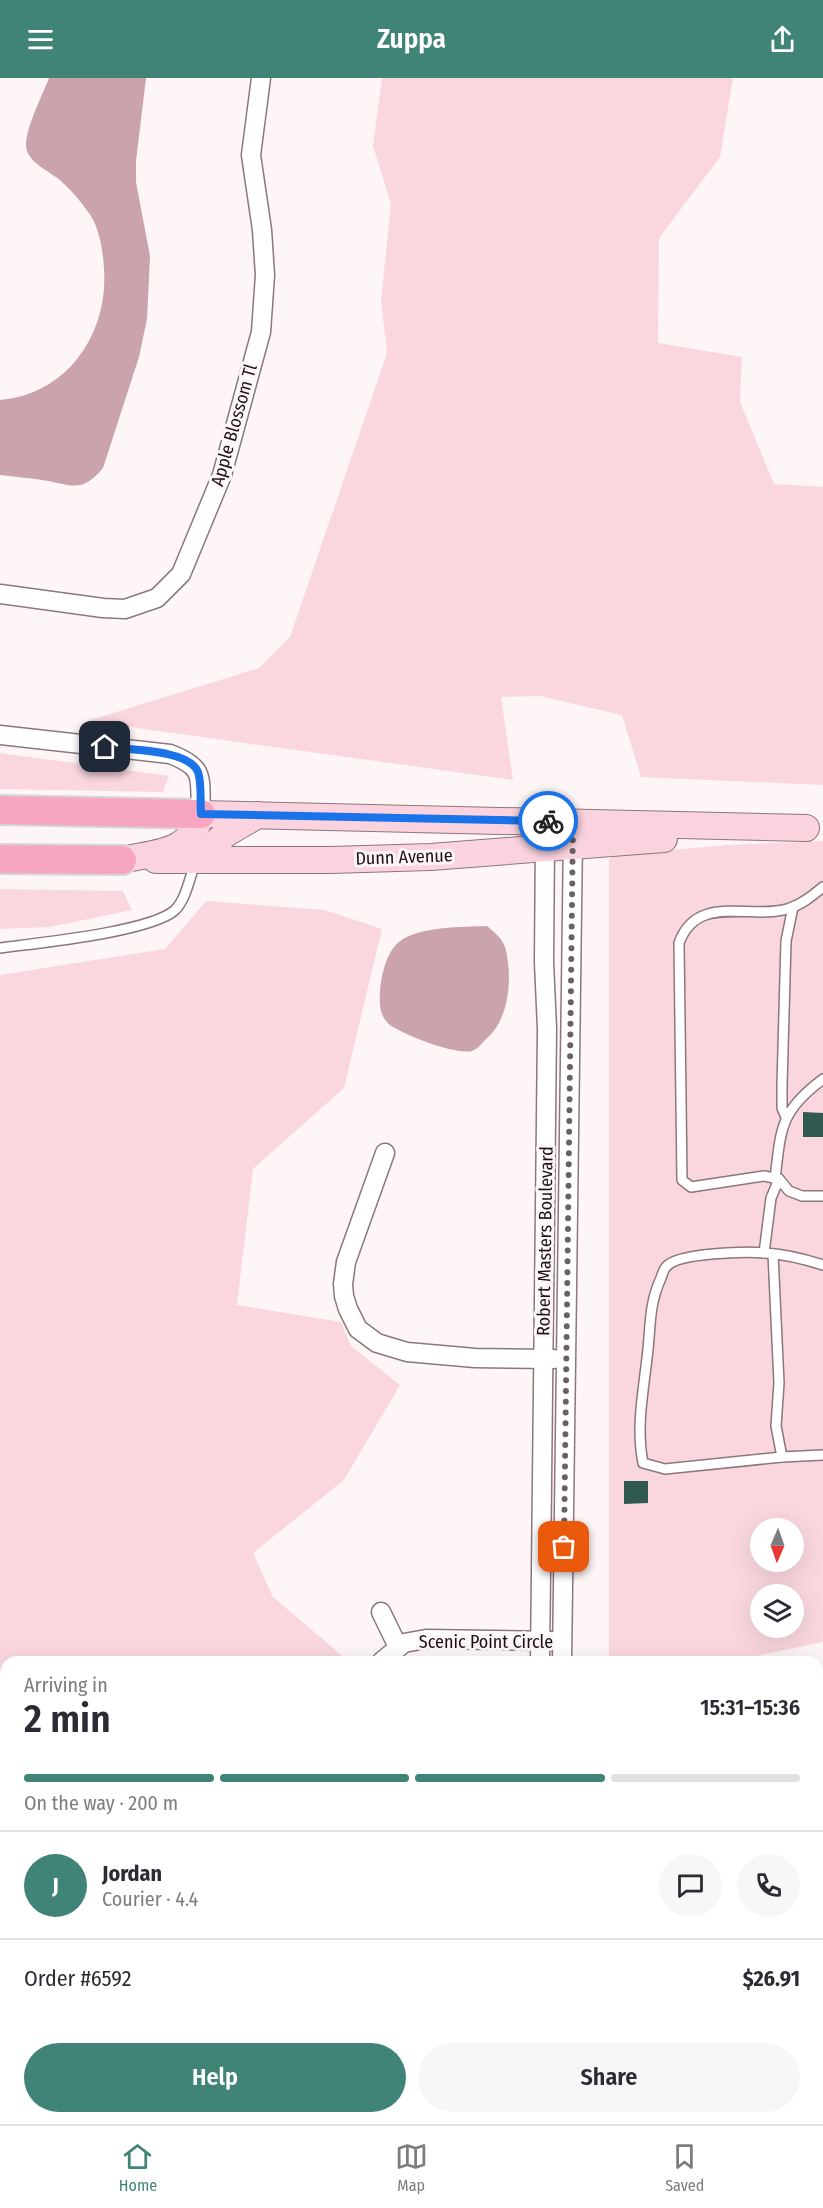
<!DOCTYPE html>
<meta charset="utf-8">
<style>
:root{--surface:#fff;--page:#f7f7f7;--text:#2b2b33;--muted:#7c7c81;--line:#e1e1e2;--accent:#408477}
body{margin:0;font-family:"Fira Sans Condensed",sans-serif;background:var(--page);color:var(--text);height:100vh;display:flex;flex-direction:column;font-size:22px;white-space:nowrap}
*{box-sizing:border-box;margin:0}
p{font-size:20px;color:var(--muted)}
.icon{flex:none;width:33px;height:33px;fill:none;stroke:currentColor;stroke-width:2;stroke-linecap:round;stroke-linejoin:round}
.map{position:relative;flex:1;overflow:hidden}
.details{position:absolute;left:0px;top:1578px;width:824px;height:468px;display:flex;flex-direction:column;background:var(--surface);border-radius:18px 18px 0 0;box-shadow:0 6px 24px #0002}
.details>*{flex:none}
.needle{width:39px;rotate:182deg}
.buttons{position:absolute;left:750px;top:1440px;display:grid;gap:12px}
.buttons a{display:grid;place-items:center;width:54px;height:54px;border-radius:50%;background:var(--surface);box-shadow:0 6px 24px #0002;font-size:30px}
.pin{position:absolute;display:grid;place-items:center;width:51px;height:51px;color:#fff;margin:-26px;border-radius:12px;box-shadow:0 3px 9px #0006}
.courier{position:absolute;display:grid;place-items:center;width:60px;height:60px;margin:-30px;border:4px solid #1a73e8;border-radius:50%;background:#fff;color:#222;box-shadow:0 2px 8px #0007}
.headline em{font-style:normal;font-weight:600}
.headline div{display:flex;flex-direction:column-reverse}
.headline{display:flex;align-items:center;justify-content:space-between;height:102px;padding:0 24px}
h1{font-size:39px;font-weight:600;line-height:45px}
.bar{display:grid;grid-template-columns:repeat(4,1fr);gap:9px 6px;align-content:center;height:72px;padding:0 24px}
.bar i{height:8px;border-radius:4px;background:var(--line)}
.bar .selected{background:var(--accent)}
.bar p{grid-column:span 4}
.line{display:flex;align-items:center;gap:15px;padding:0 24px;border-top:2px solid var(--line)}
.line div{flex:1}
.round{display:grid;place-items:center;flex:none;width:63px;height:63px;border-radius:32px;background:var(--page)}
.action{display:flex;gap:12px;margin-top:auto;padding:12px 24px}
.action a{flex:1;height:69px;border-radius:36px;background:var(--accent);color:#fff;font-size:24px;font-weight:600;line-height:69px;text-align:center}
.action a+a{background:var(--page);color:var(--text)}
header{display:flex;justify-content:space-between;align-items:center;height:78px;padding:0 24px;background:var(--accent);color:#fff;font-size:27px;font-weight:600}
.dock{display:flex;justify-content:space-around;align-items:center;height:84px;border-top:2px solid var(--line);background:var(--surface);font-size:16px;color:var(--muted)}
.dock a{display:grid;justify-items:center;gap:3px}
.dock .selected{color:var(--accent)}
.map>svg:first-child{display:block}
.green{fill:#fad7df;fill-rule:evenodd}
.water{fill:#cba3ac}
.building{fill:#305951}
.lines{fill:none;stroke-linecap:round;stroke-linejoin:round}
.lane-casing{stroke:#8c777b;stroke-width:12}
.street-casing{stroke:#8c777b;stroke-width:21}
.secondary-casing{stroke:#8c777b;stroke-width:28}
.primary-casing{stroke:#d6d4d5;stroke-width:32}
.lane{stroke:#fff;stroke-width:9}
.street{stroke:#fff;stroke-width:18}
.secondary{stroke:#fbd3df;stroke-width:26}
.primary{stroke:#f7a6bf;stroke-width:28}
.done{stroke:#6a6163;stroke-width:6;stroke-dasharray:0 10.8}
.route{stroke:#1a73e8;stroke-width:8}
.labels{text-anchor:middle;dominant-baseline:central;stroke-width:6;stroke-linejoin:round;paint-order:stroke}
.street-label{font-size:18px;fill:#1a1214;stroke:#fef5f7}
</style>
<header><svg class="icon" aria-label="menu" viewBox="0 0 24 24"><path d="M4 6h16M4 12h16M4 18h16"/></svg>Zuppa<svg class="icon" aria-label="share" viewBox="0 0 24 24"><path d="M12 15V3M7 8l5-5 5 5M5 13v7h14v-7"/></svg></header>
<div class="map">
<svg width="823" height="2046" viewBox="0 0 823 2046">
<rect width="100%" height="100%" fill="#fef5f7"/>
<g class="green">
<polygon points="382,0 733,0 720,79 659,160 658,265 742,279 740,324 774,406 823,409 823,707 641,699 622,637 540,618 501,619 513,702 87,643 259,590 290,559 387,275 381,223 391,126 373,68"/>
<polygon points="0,675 169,698 163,714 0,711"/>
<path d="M823 763V1564L728 1584H609V781L616 777 727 767ZM760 1450H794V1484H760ZM760 1516H794V1550H760Z"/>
<polygon points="0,811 123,813 132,832 50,849 0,851"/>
<polygon points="206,823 325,832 382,851 344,1010 253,1091 237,1227 341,1244 351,1268 400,1307 344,1402 253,1475 273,1519 346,1581 344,1584 6,1584 6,2040 20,2040 23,2046 0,2046 0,897 165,871"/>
<polygon points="460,2040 659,2040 654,2046 454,2046"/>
</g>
<g class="water">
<path d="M49 0H146L136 83V104L150 178 147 241 139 279 103 390C83 414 74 408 48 403 32 400 16 399 0 397V322C7 321 15 320 22 318 78 302 108 246 104 191 103 173 100 153 91 138 83 126 72 113 61 103 51 94 28 85 26 69 25 51 42 18 49 0Z"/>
<path d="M487 848C494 854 502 860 505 869 513 898 510 942 485 962 481 966 478 971 472 973 455 977 404 957 390 947 380 939 379 927 380 914 381 899 386 874 399 864 418 848 463 849 487 848Z"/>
<polygon points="818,2027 823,2029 823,2046 692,2046 696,2040 818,2040"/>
</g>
<g class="building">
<polygon points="803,1034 823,1035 823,1059 803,1059"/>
<polygon points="624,1403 648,1403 648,1425 624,1426"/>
</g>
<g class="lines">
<defs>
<g id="lane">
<path d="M823 809C812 818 801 827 787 831 750 842 697 815 679 865L682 1102 691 1109 764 1098 779 1101 789 1113 802 1118H823"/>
<path d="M0 870C37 865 151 854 175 832 186 821 190 799 195 785"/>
<polyline points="786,1039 782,1030 782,1007 786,863 793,829"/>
<path d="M775 1101C781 1050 780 1033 823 1001"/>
<polyline points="764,1175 771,1120 779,1101"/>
<polyline points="773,1176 779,1305 776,1348 782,1379"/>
<path d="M823 1187C804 1181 784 1176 765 1175 747 1173 678 1175 667 1188 664 1190 662 1197 661 1200 648 1228 651 1251 647 1280 643 1316 636 1350 643 1385L665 1391 782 1379 823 1377"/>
</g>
<g id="street">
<polyline points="0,516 103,530 125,531 157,520 181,496 222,397 261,254 265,197 262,152 251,77 261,0"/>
<path d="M0 657 170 676C207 690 199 700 201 736"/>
<polyline points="385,1075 346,1184 343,1206 344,1218 348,1231 358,1251 377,1265 407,1274 475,1280 554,1281"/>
<polyline points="381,1534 398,1569"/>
<polyline points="381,1584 404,1565 426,1561 552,1563"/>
<polyline points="540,1584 547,951 544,884 545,760"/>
<polyline points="562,1584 573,758"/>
<polyline points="818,1811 823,1811"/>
<polyline points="127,2040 128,2046"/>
<polyline points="375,2046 382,2040"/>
<polyline points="407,2046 413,2040"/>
</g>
<g id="secondary">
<path d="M122 782C158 774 190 776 201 736L806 750"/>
<polyline points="156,782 330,782 431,779 664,761"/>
<polyline points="195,782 227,755 258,737"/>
</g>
<g id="primary">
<polyline points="0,732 201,736"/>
<polyline points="0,781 122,782"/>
</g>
</defs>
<use href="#lane" class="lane-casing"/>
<use href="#street" class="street-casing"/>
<use href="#secondary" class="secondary-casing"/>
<use href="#primary" class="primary-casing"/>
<use href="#lane" class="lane"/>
<use href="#street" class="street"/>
<use href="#secondary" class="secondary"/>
<use href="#primary" class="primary"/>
</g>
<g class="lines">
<polyline class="done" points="548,743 573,744 564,1469"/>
<path class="route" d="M105 669C127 672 189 671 198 694 202 706 200 723 201 736L548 743"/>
</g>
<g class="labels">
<g class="street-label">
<text transform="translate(234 347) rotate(-74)">Apple Blossom Tl</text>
<text transform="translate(404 779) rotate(-2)">Dunn Avenue</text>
<text transform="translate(545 1163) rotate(-89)">Robert Masters Boulevard</text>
<text x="486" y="1564">Scenic Point Circle</text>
</g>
</g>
</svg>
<div class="buttons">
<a><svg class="needle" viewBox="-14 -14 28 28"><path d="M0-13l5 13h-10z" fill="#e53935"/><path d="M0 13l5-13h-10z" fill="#7c7c81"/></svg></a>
<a><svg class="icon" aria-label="layers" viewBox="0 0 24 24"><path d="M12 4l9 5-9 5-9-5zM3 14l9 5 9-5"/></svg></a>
</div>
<div class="pin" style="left:564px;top:1469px;background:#ea580c"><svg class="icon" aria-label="bag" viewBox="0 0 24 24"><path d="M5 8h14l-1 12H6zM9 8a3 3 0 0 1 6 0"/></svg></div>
<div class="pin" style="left:105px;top:669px;background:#1f2937"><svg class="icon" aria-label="home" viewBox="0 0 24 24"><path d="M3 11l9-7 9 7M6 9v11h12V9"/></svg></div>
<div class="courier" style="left:548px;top:743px"><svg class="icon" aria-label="bike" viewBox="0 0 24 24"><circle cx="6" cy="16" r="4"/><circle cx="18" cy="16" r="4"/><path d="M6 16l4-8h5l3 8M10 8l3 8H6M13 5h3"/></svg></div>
<section class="details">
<div class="headline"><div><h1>2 min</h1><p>Arriving in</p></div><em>15:31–15:36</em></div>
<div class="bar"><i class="selected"></i><i class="selected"></i><i class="selected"></i><i></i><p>On the way · 200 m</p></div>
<div class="line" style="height:108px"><b class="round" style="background:var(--accent);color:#fff">J</b><div><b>Jordan</b><p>Courier · 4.4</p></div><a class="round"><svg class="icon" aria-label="chat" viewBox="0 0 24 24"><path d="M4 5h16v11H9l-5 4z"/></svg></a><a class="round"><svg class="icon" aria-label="phone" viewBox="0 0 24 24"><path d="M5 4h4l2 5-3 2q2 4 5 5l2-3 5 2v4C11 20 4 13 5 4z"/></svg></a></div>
<div class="line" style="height:78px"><div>Order #6592</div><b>$26.91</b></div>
<div class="action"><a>Help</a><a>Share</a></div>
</section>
</div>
<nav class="dock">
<a class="selected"><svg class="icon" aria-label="home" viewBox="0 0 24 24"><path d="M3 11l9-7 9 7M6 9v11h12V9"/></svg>Home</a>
<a><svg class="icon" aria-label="map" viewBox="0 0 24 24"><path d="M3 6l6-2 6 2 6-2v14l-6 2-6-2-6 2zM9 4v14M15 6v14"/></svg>Map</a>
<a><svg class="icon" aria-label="saved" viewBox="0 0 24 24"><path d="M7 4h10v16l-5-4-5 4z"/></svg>Saved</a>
</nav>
